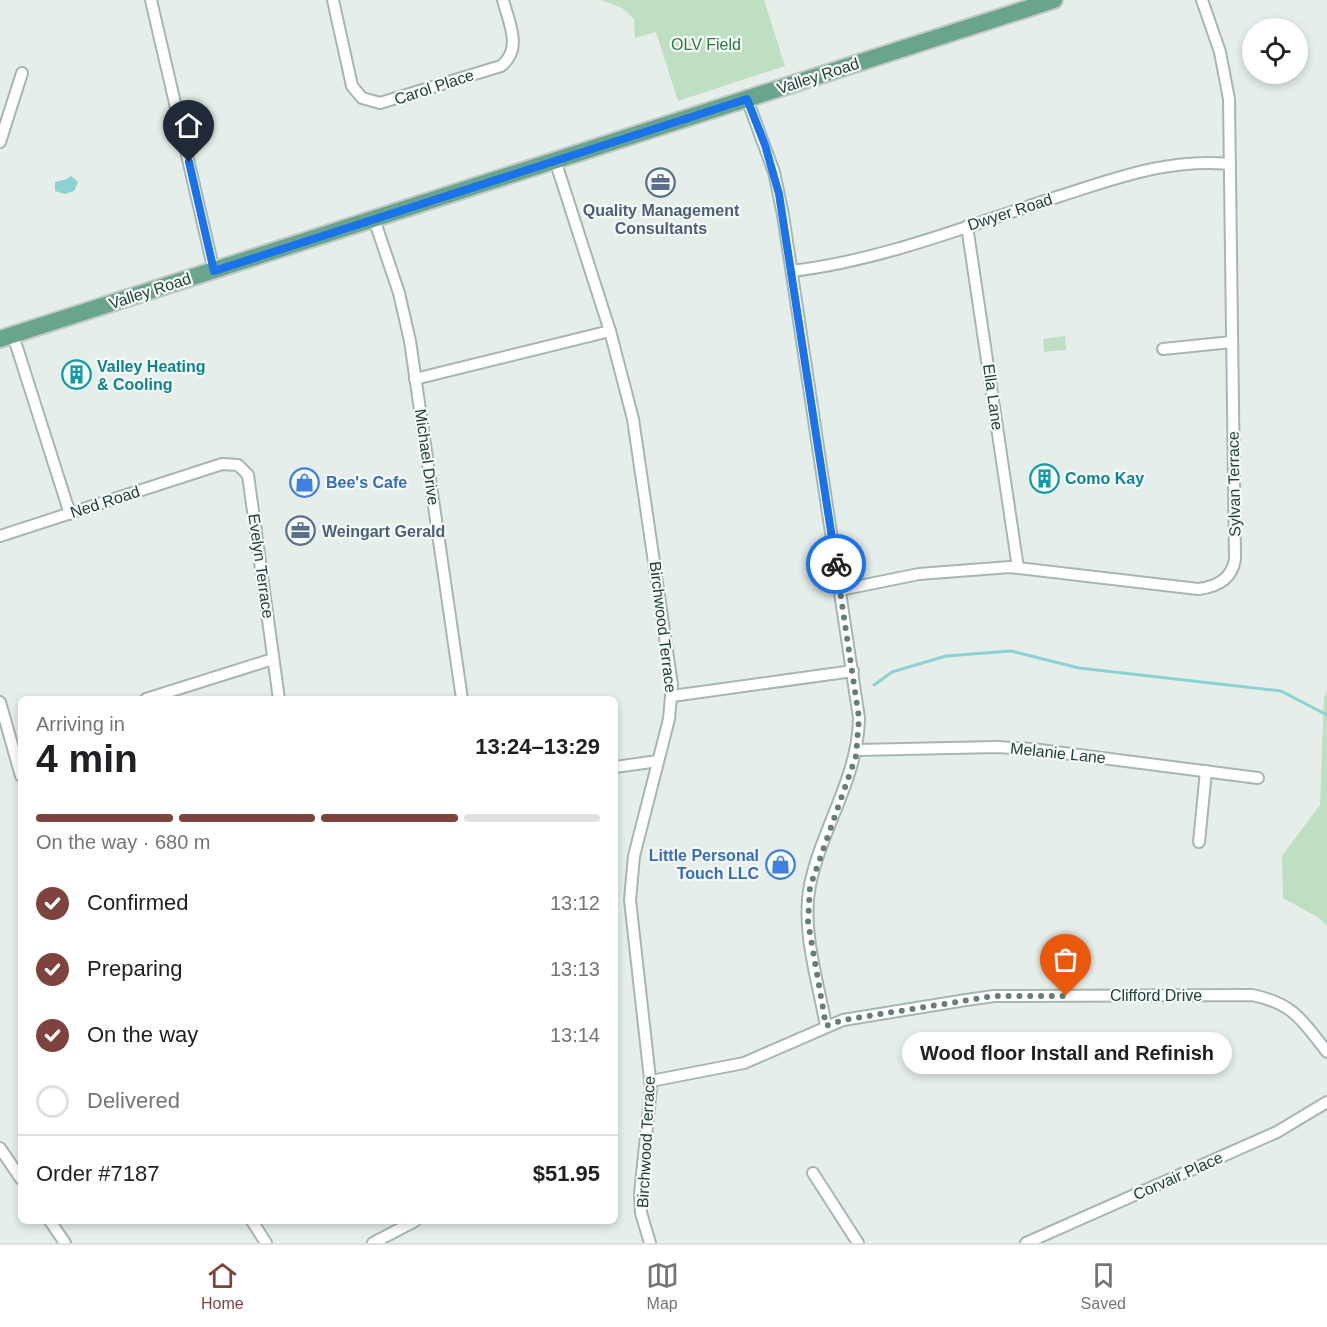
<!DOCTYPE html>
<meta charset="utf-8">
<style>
:root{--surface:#fff;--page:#f2f2f2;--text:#202124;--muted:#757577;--line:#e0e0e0;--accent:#7f433e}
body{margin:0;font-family:Arial,sans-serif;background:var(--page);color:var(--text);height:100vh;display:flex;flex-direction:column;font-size:22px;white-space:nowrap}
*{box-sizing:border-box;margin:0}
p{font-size:20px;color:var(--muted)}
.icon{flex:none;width:33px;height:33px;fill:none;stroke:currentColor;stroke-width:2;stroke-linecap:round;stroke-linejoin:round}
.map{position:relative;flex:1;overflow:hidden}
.sheet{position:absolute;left:18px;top:696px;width:600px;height:528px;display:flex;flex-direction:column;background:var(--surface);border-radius:9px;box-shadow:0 3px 9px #0003}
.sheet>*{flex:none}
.buttons{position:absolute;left:1242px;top:18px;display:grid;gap:12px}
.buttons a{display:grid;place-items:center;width:66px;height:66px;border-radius:50%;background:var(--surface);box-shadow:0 3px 9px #0003;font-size:30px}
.pin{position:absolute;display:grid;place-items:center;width:51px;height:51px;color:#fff;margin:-62px -26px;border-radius:50% 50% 50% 0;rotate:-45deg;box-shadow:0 0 6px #0007}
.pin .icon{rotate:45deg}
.courier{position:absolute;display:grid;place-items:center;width:60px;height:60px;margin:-30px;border:4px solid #1a73e8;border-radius:50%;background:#fff;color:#222;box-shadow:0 2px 8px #0007}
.bubble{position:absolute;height:42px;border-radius:21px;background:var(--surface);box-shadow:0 3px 9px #0003;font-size:20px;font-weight:600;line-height:42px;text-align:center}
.summary em{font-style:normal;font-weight:600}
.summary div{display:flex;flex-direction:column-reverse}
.summary{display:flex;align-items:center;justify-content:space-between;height:102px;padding:0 18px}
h1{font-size:39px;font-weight:600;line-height:45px}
.bar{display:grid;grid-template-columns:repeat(4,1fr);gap:9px 6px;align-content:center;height:72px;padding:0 18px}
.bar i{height:8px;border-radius:4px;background:var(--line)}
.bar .active{background:var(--accent)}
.bar p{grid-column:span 4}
.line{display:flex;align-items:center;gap:15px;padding:0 18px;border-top:2px solid var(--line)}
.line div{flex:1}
ol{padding:0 18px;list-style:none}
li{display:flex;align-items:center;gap:18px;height:66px}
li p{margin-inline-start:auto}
li .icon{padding:6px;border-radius:50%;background:var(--accent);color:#fff;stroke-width:4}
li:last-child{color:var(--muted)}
li i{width:33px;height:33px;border:3px solid var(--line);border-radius:50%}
.dock{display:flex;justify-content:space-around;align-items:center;height:84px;border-top:2px solid var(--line);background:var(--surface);font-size:16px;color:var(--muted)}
.dock a{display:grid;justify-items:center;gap:3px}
.dock .active{color:var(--accent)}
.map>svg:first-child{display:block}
.green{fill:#bedfc2}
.water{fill:#8dd2d3}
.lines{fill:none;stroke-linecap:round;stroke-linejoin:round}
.stream{stroke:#8dd2d3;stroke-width:3}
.street-casing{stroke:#a7b7af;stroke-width:14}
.primary-casing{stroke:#c1cac6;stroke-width:20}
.street{stroke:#fff;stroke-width:10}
.primary{stroke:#69a48c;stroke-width:16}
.done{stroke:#677e73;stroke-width:6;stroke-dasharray:0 10.8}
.route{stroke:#1a73e8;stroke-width:8}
.labels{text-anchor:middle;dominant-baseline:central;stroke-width:4.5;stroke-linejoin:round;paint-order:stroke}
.park-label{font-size:16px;fill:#2d783f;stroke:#f6faf7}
.street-label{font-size:16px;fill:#234134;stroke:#f6faf7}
.service-label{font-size:16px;font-weight:bold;fill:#4e5e75;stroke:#f6faf7}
.culture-label{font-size:16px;font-weight:bold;fill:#0d838f;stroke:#f6faf7;text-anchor:start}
.shop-label{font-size:16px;font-weight:bold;fill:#366cbe;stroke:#f6faf7;text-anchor:start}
</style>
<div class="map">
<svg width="1327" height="1243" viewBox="0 0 1327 1243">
<rect width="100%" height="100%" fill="#e5eee9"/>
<g class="green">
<polygon points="601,0 764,0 785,66 678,101 656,32 635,38 634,19 622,8"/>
<polygon points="1065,336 1066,350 1044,352 1043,339"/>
<polygon points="1327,691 1327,926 1319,918 1283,898 1282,856 1320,805 1324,697"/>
</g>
<polygon class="water" points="71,176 78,182 74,191 65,194 55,191 55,182 67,179"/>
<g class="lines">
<polyline class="stream" points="874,685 892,672 946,656 1011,651 1079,668 1281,691 1327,715"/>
<defs>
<g id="street">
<polyline points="151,0 214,271"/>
<path d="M333 0 352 86 362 98 380 103 501 66C523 49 509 23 503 0"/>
<path d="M747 99 774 172 783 215 859 718C858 778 822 827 810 885 801 930 818 981 826 1026"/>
<polyline points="0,142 22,73"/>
<polyline points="555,160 610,331 633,419 672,685 669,719 634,856 630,900 651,1088 640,1194 641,1213 650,1243"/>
<polyline points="374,219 399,293 410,341 462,699"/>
<polyline points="967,226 1018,568"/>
<path d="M792 271C884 260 972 224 1060 196 1117 178 1169 158 1230 164"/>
<polyline points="13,335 70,514"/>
<polyline points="1163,349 1232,342"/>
<polyline points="415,379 610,331"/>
<polyline points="0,536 222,464 238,465 248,475 279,699"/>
<path d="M840 590 919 574 1010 567 1198 589C1217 587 1232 579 1235 559L1229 99 1220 52 1202 0"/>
<polyline points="672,696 853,671"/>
<polyline points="146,699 273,659"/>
<polyline points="0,702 21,776"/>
<polyline points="857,750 996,747 1032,749 1258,778"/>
<polyline points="615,767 658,761"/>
<polyline points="1199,842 1206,771"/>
<path d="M651 1081 744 1063 843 1020 966 1000 994 996 1252 995C1293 1003 1303 1021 1327 1052"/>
<polyline points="0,1148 21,1179"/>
<polyline points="813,1173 858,1243"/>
<polyline points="50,1221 65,1243"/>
<polyline points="252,1221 266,1243"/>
<polyline points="373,1243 415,1221"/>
<polyline points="1026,1243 1277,1132 1327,1102"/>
</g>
<polyline id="primary" points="0,339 1054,0"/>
</defs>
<use href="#street" class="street-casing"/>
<use href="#primary" class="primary-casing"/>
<use href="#street" class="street"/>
<use href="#primary" class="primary"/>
</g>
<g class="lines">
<polyline class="done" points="836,564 859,718 856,756 810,887 808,922 826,1026 843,1020 994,996 1066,996"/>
<polyline class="route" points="189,162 214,271 747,99 765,145 779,194 836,564"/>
</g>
<defs>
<symbol id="office-ring" viewBox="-11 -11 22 22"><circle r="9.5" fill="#f6faf7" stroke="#5c6f8a" stroke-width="1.5"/><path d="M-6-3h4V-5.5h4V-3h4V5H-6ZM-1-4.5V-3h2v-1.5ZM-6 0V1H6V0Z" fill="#5c6f8a"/></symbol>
<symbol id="building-ring" viewBox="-11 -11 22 22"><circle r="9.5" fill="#f6faf7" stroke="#0f9aa8" stroke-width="1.5"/><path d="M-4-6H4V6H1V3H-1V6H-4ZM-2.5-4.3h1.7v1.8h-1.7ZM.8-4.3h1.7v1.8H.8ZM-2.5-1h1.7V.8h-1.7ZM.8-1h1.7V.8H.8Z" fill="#0f9aa8"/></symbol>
<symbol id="shop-ring" viewBox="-11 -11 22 22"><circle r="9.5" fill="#f6faf7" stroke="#3f7fe0" stroke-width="1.5"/><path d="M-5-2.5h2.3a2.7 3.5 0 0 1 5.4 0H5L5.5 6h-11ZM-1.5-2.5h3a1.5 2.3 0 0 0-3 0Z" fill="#3f7fe0"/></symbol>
</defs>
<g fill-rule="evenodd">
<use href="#office-ring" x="644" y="166" width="33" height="33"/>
<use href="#building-ring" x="60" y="358" width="33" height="33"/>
<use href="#building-ring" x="1028" y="462" width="33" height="33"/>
<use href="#shop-ring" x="288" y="466" width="33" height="33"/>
<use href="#office-ring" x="284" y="514" width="33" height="33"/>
<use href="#shop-ring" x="764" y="848" width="33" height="33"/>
</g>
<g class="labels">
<g class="park-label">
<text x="706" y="44">OLV Field</text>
</g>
<g class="street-label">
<text transform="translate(818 76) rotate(-18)">Valley Road</text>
<text transform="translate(434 87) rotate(-18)">Carol Place</text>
<text transform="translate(1010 212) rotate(-18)">Dwyer Road</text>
<text transform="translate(150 291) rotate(-18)">Valley Road</text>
<text transform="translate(993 397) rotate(82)">Ella Lane</text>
<text transform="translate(427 457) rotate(82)">Michael Drive</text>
<text transform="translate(1234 484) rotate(-91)">Sylvan Terrace</text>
<text transform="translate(105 502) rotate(-18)">Ned Road</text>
<text transform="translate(261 566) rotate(82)">Evelyn Terrace</text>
<text transform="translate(663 627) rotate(83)">Birchwood Terrace</text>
<text transform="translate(1058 753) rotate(6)">Melanie Lane</text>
<text x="1156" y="995">Clifford Drive</text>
<text transform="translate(646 1142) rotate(-87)">Birchwood Terrace</text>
<text transform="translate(1178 1176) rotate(-24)">Corvair Place</text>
</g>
<g class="service-label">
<text x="661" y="210">Quality Management<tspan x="661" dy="18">Consultants</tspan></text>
<text x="322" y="531" text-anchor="start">Weingart Gerald</text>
</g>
<g class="culture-label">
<text x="97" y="366">Valley Heating<tspan x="97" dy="18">&amp; Cooling</tspan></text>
<text x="1065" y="478">Como Kay</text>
</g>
<g class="shop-label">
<text x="326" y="482">Bee's Cafe</text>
<text x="759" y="855" text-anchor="end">Little Personal<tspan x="759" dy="18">Touch LLC</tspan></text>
</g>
</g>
</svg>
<div class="buttons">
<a><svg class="icon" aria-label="locate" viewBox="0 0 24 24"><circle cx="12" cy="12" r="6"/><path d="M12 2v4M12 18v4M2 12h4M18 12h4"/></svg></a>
</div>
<div class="pin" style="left:1066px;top:996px;background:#ea580c"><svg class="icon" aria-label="bag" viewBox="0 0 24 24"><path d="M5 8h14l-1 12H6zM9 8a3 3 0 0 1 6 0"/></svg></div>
<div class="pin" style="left:189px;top:162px;background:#1f2937"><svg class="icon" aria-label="home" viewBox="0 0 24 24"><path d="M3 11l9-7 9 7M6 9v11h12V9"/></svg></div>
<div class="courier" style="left:836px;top:564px"><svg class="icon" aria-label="bike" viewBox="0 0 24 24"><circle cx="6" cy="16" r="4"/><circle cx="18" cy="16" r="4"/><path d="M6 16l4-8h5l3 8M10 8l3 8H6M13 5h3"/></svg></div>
<div class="bubble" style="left:902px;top:1032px;width:330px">Wood floor Install and Refinish</div>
<section class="sheet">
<div class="summary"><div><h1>4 min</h1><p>Arriving in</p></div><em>13:24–13:29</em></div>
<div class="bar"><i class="active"></i><i class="active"></i><i class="active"></i><i></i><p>On the way · 680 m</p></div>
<ol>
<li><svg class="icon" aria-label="check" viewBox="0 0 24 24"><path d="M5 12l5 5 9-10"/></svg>Confirmed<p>13:12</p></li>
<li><svg class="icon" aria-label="check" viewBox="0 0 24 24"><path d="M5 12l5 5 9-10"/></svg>Preparing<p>13:13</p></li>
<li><svg class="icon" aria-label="check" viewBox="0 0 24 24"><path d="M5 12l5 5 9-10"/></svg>On the way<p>13:14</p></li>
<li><i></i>Delivered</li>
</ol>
<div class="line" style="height:78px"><div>Order #7187</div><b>$51.95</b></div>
</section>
</div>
<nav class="dock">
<a class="active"><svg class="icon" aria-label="home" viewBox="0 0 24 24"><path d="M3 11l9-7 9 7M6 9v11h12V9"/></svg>Home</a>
<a><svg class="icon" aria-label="map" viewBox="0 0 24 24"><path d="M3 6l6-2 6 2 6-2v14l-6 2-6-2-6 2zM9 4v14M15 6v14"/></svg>Map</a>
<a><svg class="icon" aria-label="saved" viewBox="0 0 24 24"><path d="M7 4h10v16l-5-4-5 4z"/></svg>Saved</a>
</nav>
